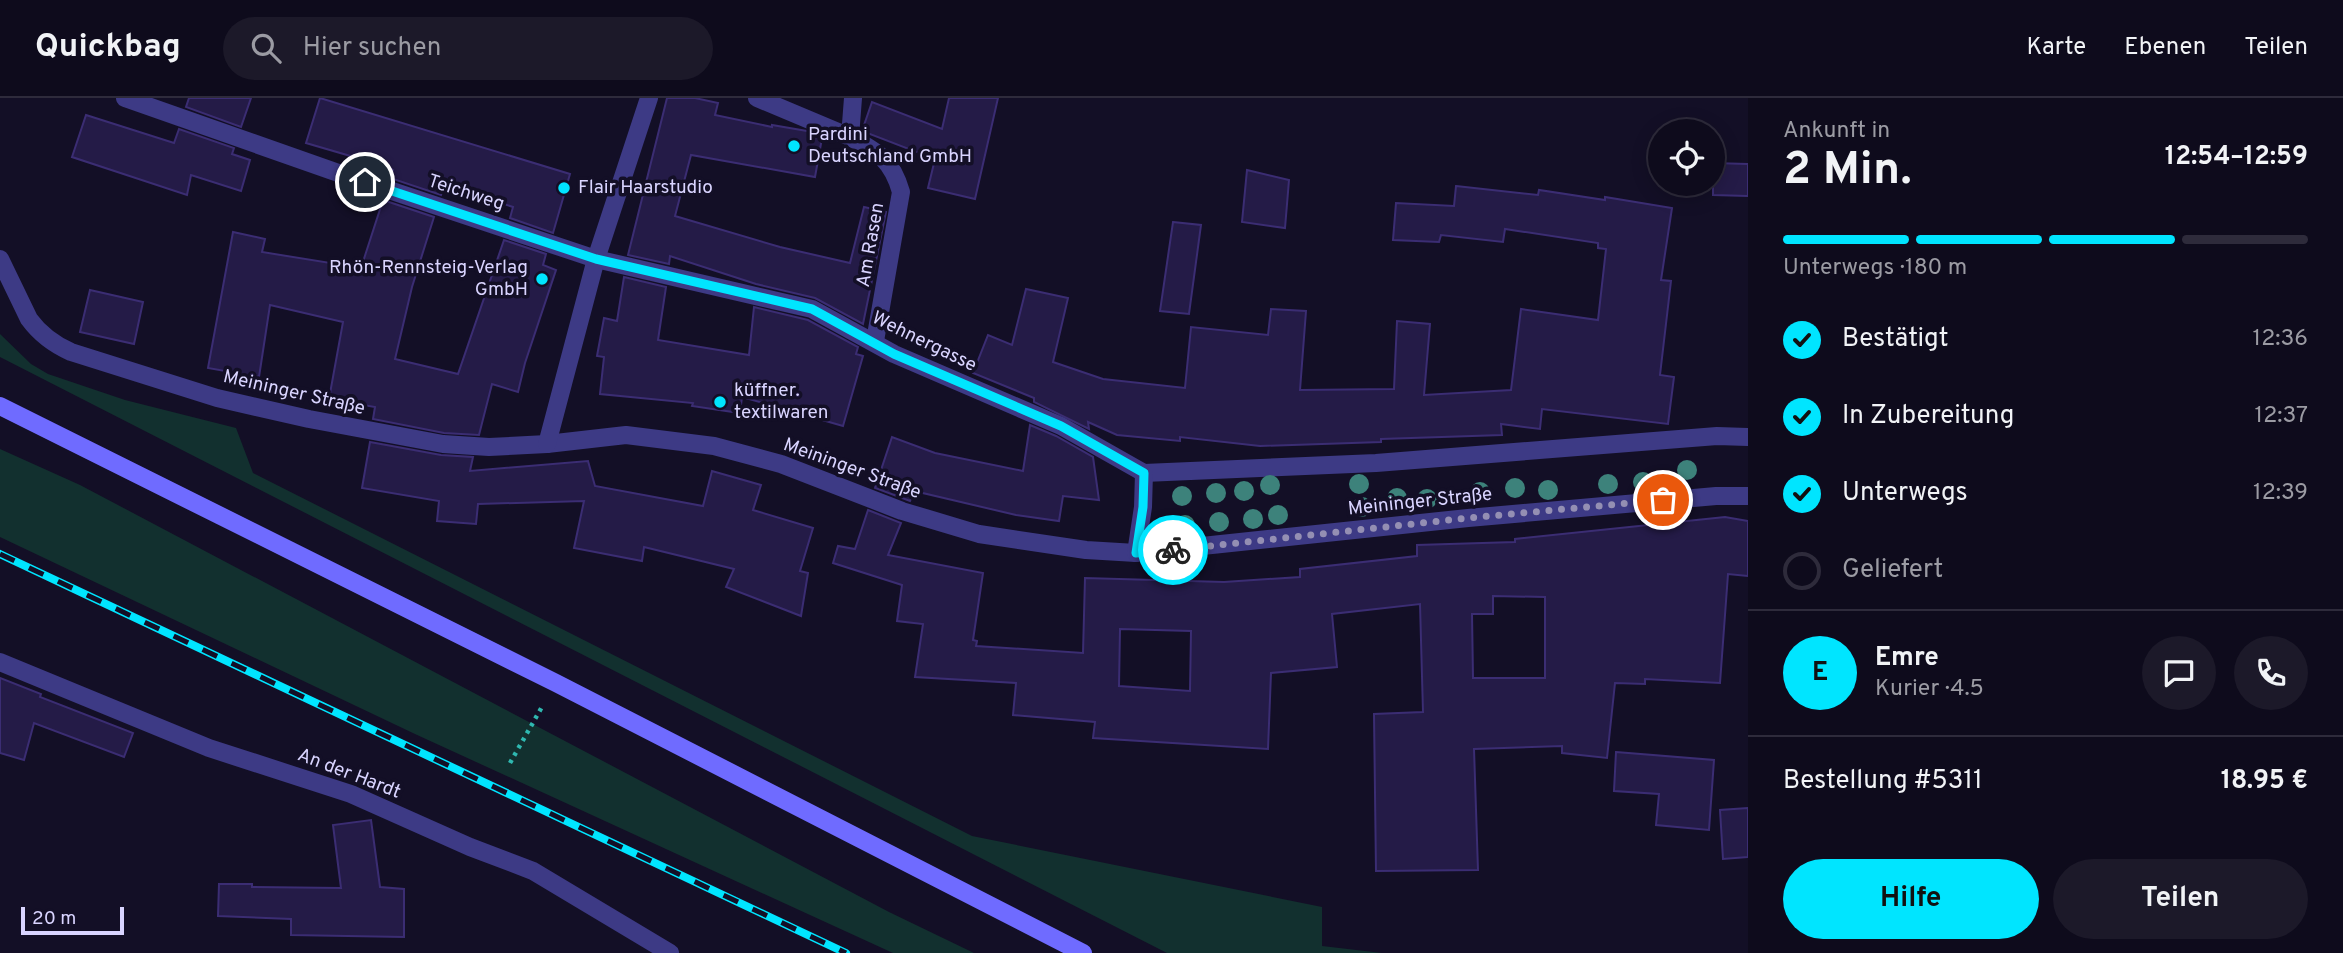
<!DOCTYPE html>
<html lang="de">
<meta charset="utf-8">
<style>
:root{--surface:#0e0b1c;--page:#1c1929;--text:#f1f3f6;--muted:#9b9ba3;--line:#2e2b3b;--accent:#00e5ff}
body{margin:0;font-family:Overpass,sans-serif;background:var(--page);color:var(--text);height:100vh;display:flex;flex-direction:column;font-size:26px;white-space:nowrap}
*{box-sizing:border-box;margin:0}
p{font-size:23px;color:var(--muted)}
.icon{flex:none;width:38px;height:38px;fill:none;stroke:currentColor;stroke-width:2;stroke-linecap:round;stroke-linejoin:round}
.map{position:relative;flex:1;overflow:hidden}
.drawer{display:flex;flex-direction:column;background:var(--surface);width:595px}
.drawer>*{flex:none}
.controls{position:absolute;left:1648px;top:21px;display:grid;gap:14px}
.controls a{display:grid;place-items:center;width:77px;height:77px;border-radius:50%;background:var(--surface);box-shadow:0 4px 18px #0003,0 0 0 2px var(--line);font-size:35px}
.scale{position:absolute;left:21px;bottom:18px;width:103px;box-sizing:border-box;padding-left:7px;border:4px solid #d9d4ff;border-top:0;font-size:19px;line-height:24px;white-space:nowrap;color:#d9d4ff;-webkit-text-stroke:5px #130f26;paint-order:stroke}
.pin{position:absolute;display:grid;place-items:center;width:60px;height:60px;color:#fff;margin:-30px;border:4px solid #fff;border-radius:50%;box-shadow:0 2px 7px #0007}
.courier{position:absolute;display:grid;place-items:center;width:70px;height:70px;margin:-35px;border:5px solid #00e5ff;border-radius:50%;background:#fff;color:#222;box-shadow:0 2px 9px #0007}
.headline em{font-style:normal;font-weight:700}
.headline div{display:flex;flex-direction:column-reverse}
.headline{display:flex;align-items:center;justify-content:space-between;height:119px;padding:0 35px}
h1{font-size:46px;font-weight:700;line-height:52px}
.bar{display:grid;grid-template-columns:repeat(4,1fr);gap:10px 7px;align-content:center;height:84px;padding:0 35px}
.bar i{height:9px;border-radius:5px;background:var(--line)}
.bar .current{background:var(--accent)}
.bar p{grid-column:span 4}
.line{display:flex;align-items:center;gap:18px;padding:0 35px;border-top:2px solid var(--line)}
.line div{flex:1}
.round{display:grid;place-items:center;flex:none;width:74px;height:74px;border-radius:37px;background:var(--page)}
ol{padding:0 35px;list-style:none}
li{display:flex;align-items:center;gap:21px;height:77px}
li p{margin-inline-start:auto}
li .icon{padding:7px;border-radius:50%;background:var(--accent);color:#111;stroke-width:4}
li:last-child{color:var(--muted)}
li i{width:38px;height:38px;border:4px solid var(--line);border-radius:50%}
.primary-button{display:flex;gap:14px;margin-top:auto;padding:14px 35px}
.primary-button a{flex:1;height:80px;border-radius:42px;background:var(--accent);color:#111;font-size:28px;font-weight:700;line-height:80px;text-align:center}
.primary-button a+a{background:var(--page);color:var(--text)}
header{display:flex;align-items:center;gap:42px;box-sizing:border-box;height:98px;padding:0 35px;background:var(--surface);border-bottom:2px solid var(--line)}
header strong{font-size:33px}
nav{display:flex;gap:38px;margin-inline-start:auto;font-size:24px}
.search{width:490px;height:63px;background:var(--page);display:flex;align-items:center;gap:18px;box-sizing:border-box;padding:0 24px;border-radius:38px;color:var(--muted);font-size:26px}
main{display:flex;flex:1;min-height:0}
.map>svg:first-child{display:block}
.green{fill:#12302f}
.building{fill:#241b47;stroke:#3b2d73;stroke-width:2;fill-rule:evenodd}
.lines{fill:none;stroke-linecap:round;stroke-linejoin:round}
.path{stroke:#2fb8b0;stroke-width:4.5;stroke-dasharray:3.5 5;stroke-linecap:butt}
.street{stroke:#3d3a85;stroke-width:18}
.secondary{stroke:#6f6bff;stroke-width:18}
.rail-casing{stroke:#00e5ff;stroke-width:8}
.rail{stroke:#130f26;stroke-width:5;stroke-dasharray:16;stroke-linecap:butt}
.tree{fill:#3d827b}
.done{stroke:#948fb3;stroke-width:7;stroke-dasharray:0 12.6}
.route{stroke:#00e5ff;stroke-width:9}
.poi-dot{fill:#00e5ff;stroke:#130f26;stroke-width:2.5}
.labels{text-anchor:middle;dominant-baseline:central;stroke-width:7;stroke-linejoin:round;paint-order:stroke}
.poi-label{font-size:19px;fill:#d9d4ff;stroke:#130f26;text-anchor:start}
.street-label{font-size:19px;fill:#d9d4ff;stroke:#130f26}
</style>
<header>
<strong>Quickbag</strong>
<div class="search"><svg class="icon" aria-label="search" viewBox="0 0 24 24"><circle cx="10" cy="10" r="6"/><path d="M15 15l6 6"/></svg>Hier suchen</div>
<nav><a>Karte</a><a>Ebenen</a><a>Teilen</a></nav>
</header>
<main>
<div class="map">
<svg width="1748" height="855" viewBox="0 0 1748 855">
<rect width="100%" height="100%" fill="#130f26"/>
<g class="green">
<polygon points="0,236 31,266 48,276 125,302 236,330 253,375 972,738 1322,809 1322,848 1382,855 1167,855 0,259"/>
<polygon points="0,351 80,387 889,814 974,855 893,855 415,636 0,439"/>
</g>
<g class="building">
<polygon points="189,0 251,0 241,29 186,9"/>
<polygon points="320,0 570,76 553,135 510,120 513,109 444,87 441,97 390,80 393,72 388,69 306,45"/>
<polygon points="667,0 695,0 718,5 715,17 772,29 772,27 807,33 822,40 815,79 691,57 675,118 780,149 850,165 864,109 886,114 863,226 815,200 756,186 670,158 669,166 628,157"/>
<polygon points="949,0 998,0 975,101 928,90 935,61 862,33 872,4 942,31"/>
<polygon points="86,17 174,45 179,31 234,50 232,56 250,62 241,93 191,77 187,97 72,59"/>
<polygon points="1713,65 1748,66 1748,98 1713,97"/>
<polygon points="1247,72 1289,82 1285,130 1242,124"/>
<polygon points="1456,88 1538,97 1539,92 1605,102 1605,99 1672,110 1661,182 1671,183 1660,277 1674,279 1668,326 1542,311 1540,331 1501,326 1502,337 1381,341 1381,344 1260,348 1180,339 1180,343 1117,337 1088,324 1089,331 1034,304 1034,300 973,275 988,237 1012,247 1026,191 1068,200 1053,264 1103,281 1185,290 1191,229 1268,237 1271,211 1306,213 1300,292 1394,291 1397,223 1430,226 1424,297 1511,292 1521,211 1598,222 1606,151 1598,150 1598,145 1505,131 1503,144 1441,137 1439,144 1393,142 1396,105 1454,108"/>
<polygon points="383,102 434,119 412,189 395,261 458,276 504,142 546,156 543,167 556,172 525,265 518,294 492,286 479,337 444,335 373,321 375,309 329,301 343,224 270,207 259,279 208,270 233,134 265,141 262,154 361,170"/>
<polygon points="1173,124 1201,127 1189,216 1160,213"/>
<polygon points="624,179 666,189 658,242 749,257 754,209 808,222 858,249 856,256 863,258 843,328 742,299 740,315 692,308 693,305 600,296 604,259 597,258 604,220 617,223"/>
<polygon points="90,192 143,204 134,246 80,234"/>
<polygon points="1030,327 1056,338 1093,359 1099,402 1063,398 1059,423 1016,417 914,393 910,403 875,390 892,339 935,355 1023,373"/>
<polygon points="370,344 441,357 473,359 470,373 588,363 595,388 703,408 712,373 761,387 753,412 813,430 800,473 808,475 801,518 726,489 734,471 644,449 642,463 574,450 584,403 478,406 476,426 437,423 439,403 362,390"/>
<path d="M868 412 901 425 888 457 983 475 973 542 977 543 976 548 1083 555 1085 480 1224 484 1300 479V471L1417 458V447L1515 444V441L1725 419 1748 423V478L1728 476 1720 585 1645 581V586L1615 585 1607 660 1562 655V648L1474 651 1478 772 1376 773 1374 616 1423 614 1420 506 1332 516 1337 569 1271 575 1268 651 1093 640 1095 624 1013 617 1016 585 915 579 923 526 897 523 902 487 833 465 838 448 855 451ZM1493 498 1545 499V580H1473L1472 516H1493ZM1120 531 1191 533 1190 593 1119 588Z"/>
<polygon points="0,580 41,596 40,599 133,635 124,659 34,625 24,662 0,655"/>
<polygon points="1616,654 1714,662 1709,732 1656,727 1659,696 1614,693"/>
<polygon points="1748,710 1748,759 1723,761 1720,712"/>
<polygon points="371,722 380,789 404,791 404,839 291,837 291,821 218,818 219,786 252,786 252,789 341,790 333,727"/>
</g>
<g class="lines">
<polyline class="path" points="510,665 543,607"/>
<g class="street">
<polyline points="125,0 344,77 596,161 812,211 894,256 1061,328 1144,375"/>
<polyline points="757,0 850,39"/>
<path d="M853 0 850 39C878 54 892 62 901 94L875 243"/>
<path d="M0 161 29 221C40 236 53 246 71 254L217 300 309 321 443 346 489 349 547 346 626 337 714 348 781 366 902 413 979 436 1086 452 1136 455 1468 420 1716 398H1748"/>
<polyline points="547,346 596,161 649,0"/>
<polyline points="1144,375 1376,365 1717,338 1748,339"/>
<polyline points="1136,455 1143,409 1144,375"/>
<polyline points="0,564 209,650 351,696 470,749 533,773 670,855"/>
</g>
<polyline class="secondary" points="0,308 556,585 1083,855"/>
<defs>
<polyline id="rail" points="0,456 846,855"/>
</defs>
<use href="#rail" class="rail-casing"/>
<use href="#rail" class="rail"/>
</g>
<g class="tree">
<circle cx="1687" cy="372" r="10"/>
<circle cx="1643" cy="384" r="10"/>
<circle cx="1359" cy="386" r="10"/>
<circle cx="1608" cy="386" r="10"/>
<circle cx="1270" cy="387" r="10"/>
<circle cx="1515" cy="390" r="10"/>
<circle cx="1548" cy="392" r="10"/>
<circle cx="1244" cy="393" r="10"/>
<circle cx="1480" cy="394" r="10"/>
<circle cx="1216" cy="395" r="10"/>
<circle cx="1182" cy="398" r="10"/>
<circle cx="1397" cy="400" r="10"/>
<circle cx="1427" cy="401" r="10"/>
<circle cx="1362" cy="409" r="10"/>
<circle cx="1278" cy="417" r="10"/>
<circle cx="1253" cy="421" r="10"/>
<circle cx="1219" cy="424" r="10"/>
<circle cx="1185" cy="427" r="10"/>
</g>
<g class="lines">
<polyline class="done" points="1173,452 1468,420 1663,402"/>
<polyline class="route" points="365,84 596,161 812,211 894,256 1061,328 1144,375 1143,409 1136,455 1173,452"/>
</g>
<g class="poi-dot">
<circle cx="794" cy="48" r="7"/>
<circle cx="564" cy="90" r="7"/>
<circle cx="542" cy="181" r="7"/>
<circle cx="720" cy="304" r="7"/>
</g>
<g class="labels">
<g class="poi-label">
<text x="808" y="37">Pardini<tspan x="808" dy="22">Deutschland GmbH</tspan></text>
<text x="578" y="90">Flair Haarstudio</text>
<text x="528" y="170" text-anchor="end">Rhön-Rennsteig-Verlag<tspan x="528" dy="22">GmbH</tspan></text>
<text x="734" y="293">küffner.<tspan x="734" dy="22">textilwaren</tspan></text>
</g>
<g class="street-label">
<text transform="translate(466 95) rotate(18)">Teichweg</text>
<text transform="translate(871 147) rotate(-80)">Am Rasen</text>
<text transform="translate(924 244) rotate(26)">Wehnergasse</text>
<text transform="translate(294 295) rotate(13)">Meininger Straße</text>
<text transform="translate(852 371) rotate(20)">Meininger Straße</text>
<text transform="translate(1420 404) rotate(-6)">Meininger Straße</text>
<text transform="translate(349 676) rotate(21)">An der Hardt</text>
</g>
</g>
</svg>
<div class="controls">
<a><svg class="icon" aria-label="locate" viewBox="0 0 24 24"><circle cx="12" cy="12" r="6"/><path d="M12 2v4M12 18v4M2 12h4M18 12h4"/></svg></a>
</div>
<div class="scale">20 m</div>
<div class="pin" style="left:1663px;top:402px;background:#ea580c"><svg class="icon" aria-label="bag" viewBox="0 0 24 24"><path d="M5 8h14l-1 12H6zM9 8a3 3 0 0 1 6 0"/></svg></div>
<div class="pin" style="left:365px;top:84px;background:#1f2937"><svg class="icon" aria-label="home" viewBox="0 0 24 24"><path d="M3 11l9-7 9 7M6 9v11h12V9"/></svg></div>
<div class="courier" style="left:1173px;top:452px"><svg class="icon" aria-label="bike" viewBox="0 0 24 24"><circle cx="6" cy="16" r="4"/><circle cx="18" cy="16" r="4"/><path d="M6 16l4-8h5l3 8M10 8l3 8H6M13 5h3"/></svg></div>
</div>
<section class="drawer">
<div class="headline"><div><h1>2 Min.</h1><p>Ankunft in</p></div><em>12:54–12:59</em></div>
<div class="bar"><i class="current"></i><i class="current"></i><i class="current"></i><i></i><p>Unterwegs · 180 m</p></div>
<ol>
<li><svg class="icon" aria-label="check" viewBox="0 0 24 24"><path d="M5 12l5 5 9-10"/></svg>Bestätigt<p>12:36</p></li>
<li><svg class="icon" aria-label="check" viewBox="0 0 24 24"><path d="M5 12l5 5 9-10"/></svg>In Zubereitung<p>12:37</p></li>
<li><svg class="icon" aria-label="check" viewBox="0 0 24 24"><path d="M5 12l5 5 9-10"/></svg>Unterwegs<p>12:39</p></li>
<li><i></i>Geliefert</li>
</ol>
<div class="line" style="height:126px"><b class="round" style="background:var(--accent);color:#111">E</b><div><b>Emre</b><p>Kurier · 4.5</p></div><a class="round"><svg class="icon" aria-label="chat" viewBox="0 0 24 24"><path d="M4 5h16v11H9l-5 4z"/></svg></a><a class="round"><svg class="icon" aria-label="phone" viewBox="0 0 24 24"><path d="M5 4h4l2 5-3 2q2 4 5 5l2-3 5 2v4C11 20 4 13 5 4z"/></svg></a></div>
<div class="line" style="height:91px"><div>Bestellung #5311</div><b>18.95 €</b></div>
<div class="primary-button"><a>Hilfe</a><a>Teilen</a></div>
</section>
</main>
